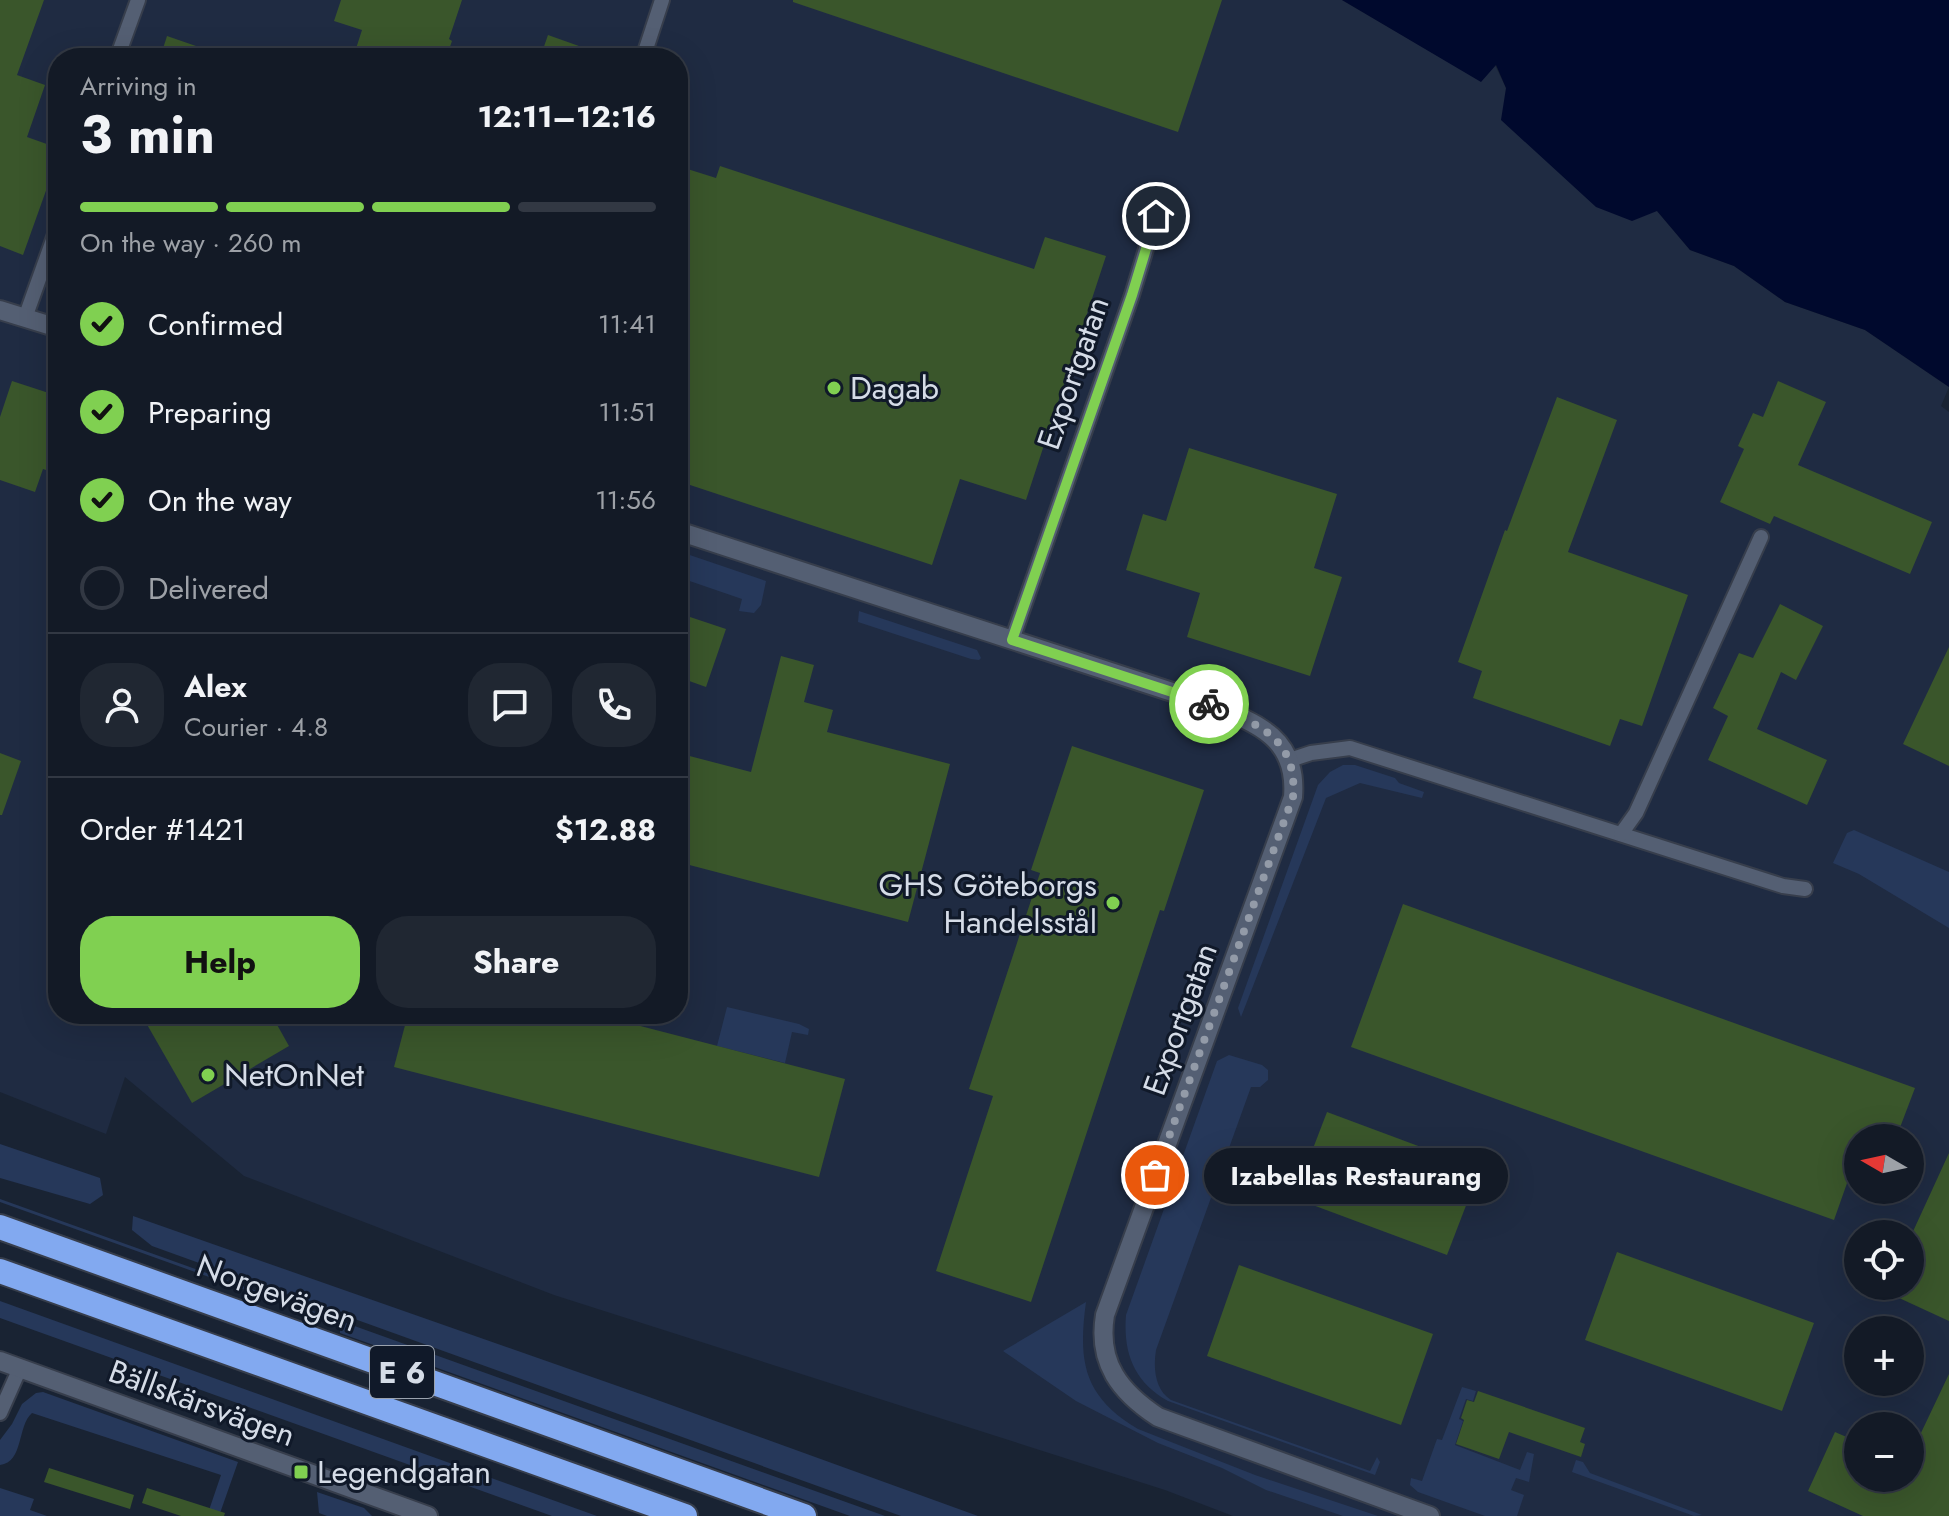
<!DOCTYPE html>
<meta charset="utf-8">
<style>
:root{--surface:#131a26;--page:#202732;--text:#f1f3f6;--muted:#9da1a7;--line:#323843;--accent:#80d051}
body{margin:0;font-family:Jost,sans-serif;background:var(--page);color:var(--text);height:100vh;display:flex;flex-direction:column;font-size:30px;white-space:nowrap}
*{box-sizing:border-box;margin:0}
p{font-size:26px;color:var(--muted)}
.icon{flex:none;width:44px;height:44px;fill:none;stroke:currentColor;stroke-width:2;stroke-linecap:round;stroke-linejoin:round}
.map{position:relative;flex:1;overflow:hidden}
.details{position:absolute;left:48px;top:48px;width:640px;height:976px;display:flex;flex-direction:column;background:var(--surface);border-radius:32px;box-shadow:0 8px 32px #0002,0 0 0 2px var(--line)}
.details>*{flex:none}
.needle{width:52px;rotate:279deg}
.controls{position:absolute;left:1844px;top:1124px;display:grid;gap:16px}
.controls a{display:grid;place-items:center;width:80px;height:80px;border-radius:50%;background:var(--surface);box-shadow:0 8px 32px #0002,0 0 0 2px var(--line);font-size:40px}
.pin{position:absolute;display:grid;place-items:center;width:68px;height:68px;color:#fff;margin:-34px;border:4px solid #fff;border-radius:50%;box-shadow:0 2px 8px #0007}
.courier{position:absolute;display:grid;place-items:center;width:80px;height:80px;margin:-40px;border:6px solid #80d051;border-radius:50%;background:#fff;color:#222;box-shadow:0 2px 10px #0007}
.bubble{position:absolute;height:56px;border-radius:28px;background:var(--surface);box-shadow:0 8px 32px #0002,0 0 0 2px var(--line);font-size:26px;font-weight:700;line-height:56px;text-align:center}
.head em{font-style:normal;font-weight:700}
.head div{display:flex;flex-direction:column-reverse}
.head{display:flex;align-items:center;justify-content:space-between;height:136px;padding:0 32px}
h1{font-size:52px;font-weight:700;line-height:60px}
.bar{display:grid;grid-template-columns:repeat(4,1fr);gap:12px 8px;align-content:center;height:96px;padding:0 32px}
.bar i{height:10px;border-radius:6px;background:var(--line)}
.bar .current{background:var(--accent)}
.bar p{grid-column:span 4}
.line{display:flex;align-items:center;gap:20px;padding:0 32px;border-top:2px solid var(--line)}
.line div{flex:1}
.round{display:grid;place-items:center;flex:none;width:84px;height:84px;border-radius:32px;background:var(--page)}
ol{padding:0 32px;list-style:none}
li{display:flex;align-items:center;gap:24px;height:88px}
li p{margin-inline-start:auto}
li .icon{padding:8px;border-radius:50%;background:var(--accent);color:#111;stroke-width:4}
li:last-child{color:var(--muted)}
li i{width:44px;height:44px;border:4px solid var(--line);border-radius:50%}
.action{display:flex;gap:16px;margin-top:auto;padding:16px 32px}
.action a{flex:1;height:92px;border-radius:32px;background:var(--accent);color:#111;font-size:32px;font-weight:700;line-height:92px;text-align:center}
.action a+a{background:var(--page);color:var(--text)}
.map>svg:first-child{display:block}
.built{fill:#1f2b42;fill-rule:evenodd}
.green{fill:#26385a}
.water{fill:#00092d}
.building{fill:#3a562b}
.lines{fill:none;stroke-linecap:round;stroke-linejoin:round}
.minor-casing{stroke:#373e4c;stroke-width:18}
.tertiary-casing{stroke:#373e4c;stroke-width:22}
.motorway-casing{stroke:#373e4c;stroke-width:28}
.minor{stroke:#545f73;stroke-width:14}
.tertiary{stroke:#545f73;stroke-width:18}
.motorway{stroke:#82a9f0;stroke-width:24}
.done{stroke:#939ba8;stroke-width:8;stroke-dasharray:0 14.4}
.route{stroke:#80d051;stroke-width:10}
.poi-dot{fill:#80d051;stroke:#101929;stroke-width:3}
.labels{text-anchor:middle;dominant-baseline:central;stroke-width:6;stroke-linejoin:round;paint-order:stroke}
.shield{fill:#101929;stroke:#9aa2ae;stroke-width:2}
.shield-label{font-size:30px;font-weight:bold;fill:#d5dce7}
.street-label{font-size:32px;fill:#d5dce7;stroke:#101929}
.poi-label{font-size:32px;fill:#d5dce7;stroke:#101929;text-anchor:start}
</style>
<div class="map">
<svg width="1949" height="1516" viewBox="0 0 1949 1516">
<rect width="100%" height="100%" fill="#192333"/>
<path class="built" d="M0 0H1342L1481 81 1495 65 1506 88 1657 211 1690 250 1734 266 1785 302 1865 330 1949 387 1941 406 1949 412V1516H1233L1165 1490 554 1295 244 1176 125 1077 106 1134 0 1092ZM58 58H678V1014H58ZM1858 1138H1910V1190H1858ZM1858 1234H1910V1286H1858ZM1858 1330H1910V1382H1858ZM1858 1426H1910V1478H1858Z"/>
<g class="green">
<polygon points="678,551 766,581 761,605 754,613 739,611 742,599 678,577"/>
<polygon points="859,611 977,650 981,658 979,660 971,659 858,622"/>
<polygon points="1343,765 1355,765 1395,778 1399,783 1424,792 1422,798 1360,783 1326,798 1241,1017 1238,1008 1318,785 1330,772"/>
<polygon points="1854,830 1949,872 1949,928 1859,874 1833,863 1847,833"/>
<polygon points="727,1007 799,1024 809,1029 808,1035 792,1032 785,1063 717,1046"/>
<path d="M1229 1055 1262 1065 1268 1070V1080L1260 1087H1251L1156 1350C1153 1368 1155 1390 1171 1400L1370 1471 1377 1457 1380 1462 1375 1475 1168 1401C1134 1382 1123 1353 1126 1315L1217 1061Z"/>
<polygon points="0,1144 100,1178 103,1195 90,1204 0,1178"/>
<polygon points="0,1199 885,1516 850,1516 340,1333 340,1324 0,1202"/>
<polygon points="133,1216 649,1397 978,1516 901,1516 152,1246 132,1230"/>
<polygon points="0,1301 597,1516 552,1516 0,1318"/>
<path d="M1086 1302C1078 1361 1083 1396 1138 1429L1255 1475 1378 1516H1343L1266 1490 1222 1468 1158 1443 1076 1401 1003 1351Z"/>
<polygon points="1462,1387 1476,1391 1473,1401 1466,1399 1459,1419 1463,1421 1455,1445 1520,1470 1527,1452 1534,1454 1529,1482 1516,1478 1511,1490 1524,1495 1517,1516 1485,1516 1418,1492 1410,1485 1411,1478 1422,1481 1437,1439 1442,1440"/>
<path d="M43 1392 238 1462 219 1516H207L221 1475 32 1413C17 1426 24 1462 0 1465V1440L12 1424 22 1404 36 1393Z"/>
<polygon points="1576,1460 1583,1462 1590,1473 1702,1515 1694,1516 1572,1472"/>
<polygon points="0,1488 34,1499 30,1510 47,1516 0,1516"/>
<polygon points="317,1492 364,1508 372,1516 327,1516 319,1513"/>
</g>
<polygon class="water" points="1342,0 1949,0 1949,387 1865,330 1785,302 1734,266 1690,250 1657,211 1632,221 1596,207 1501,120 1506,88 1496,65 1481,82"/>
<g class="building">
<polygon points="0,0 44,0 17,75 45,85 27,137 58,148 58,157 23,255 0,246"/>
<polygon points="341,0 462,0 449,39 452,41 446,58 353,58 362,30 334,21"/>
<polygon points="793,0 1222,0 1178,132 793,2"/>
<polygon points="548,35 607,56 607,58 540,58"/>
<polygon points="167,36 225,56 224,58 160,58"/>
<polygon points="678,166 716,178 720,166 1034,269 1045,237 1106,256 1026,500 960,479 932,565 678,481 678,295 688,265 678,262"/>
<polygon points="12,381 58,396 58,474 43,469 35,492 0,480 0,417"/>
<polygon points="1778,381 1826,402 1798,465 1932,522 1910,574 1774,516 1770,524 1720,502 1744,449 1738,446 1753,413 1763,417"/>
<polygon points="1557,397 1617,420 1568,552 1688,595 1642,726 1620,719 1610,746 1473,698 1482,671 1458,662 1505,530 1507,531"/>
<polygon points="1189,448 1337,494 1314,568 1342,577 1310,676 1187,637 1200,593 1126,570 1143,514 1166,521"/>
<polygon points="1780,604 1823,626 1796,680 1781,672 1757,729 1827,760 1807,805 1708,760 1728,716 1713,708 1739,653 1753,658"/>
<polygon points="678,613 726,629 706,687 678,677"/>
<polygon points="1949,647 1949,766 1903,744"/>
<polygon points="781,656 814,665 804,702 833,710 827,732 950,764 908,922 678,862 678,753 751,772"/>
<polygon points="1072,746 1204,790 1164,911 1160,910 1031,1302 936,1271 993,1096 969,1089 1040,873 1031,870"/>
<polygon points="0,753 21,761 2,815 0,815"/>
<polygon points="1403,904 1915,1088 1896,1138 1858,1138 1858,1152 1834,1220 1351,1047"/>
<polygon points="141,1014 271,1014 289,1046 192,1103"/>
<polygon points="408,1014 594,1014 845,1079 819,1177 394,1067"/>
<polygon points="1327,1112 1480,1169 1447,1255 1294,1198"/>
<polygon points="1949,1153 1949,1321 1873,1286 1910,1286 1910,1238"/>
<polygon points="1617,1252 1814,1323 1782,1411 1585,1340"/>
<polygon points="1239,1265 1433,1334 1401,1425 1207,1356"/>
<polygon points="1949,1374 1949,1516 1863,1516 1808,1491 1835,1432 1858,1442 1858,1478 1910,1478 1910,1456"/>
<polygon points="1478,1391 1585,1428 1580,1442 1585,1444 1581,1457 1509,1432 1499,1459 1456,1444 1464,1420 1461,1418 1467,1400 1474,1402"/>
<polygon points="49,1468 134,1495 130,1509 44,1482"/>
<polygon points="147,1488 225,1513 224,1516 181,1516 142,1503"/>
</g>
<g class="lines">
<defs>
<g id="minor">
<polyline points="117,58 138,0"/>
<polyline points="643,58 662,0"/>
<polyline points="25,318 58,226"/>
<polyline points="1012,640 1132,295 1156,216"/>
<polyline points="1290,760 1311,753 1350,748 1783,886 1805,889"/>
<polyline points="1621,834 1636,813 1761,537"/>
<polyline points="0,1413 20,1368"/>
</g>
<g id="tertiary">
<polyline points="0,310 58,328"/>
<path d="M678 531 1206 703C1254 722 1298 736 1293 797L1105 1315C1097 1363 1120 1392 1158 1417L1430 1516"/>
<polyline points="0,1361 428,1516"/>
</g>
<g id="motorway">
<polyline points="0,1227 804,1516"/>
<polyline points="0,1271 685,1516"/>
</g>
</defs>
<use href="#minor" class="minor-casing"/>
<use href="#tertiary" class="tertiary-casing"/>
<use href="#motorway" class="motorway-casing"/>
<use href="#minor" class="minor"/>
<use href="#tertiary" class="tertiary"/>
<use href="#motorway" class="motorway"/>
</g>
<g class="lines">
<path class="done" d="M1155 1175 1293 797C1298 737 1256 723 1209 704"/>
<polyline class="route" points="1156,216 1132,295 1012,640 1209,704"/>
</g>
<g class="poi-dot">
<circle cx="834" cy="388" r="8"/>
<circle cx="1113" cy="903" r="8"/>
<circle cx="208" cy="1075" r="8"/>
<rect x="293" y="1464" width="16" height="16" rx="4"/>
</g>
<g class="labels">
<rect class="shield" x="370" y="1346" width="64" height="52" rx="6"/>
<g class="shield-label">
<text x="402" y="1372">E 6</text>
</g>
<g class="street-label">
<text transform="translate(1073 373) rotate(-71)">Exportgatan</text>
<text transform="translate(1180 1019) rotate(-70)">Exportgatan</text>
<text transform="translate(277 1293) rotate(20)">Norgevägen</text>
<text transform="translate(202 1403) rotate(20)">Bällskärsvägen</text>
</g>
<g class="poi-label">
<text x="850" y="388">Dagab</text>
<text x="1097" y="885" text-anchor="end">GHS Göteborgs<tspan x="1097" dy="37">Handelsstål</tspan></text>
<text x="224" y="1075">NetOnNet</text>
<text x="317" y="1472">Legendgatan</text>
</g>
</g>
</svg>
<div class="controls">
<a><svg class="needle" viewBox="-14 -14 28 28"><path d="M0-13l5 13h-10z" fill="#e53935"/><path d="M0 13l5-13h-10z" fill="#9da1a7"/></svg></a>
<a><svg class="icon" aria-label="locate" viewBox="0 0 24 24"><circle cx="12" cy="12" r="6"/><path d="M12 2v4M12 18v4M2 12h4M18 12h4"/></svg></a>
<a>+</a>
<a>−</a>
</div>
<div class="pin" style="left:1155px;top:1175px;background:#ea580c"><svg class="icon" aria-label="bag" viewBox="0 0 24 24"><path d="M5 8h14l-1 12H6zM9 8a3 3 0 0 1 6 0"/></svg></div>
<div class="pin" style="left:1156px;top:216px;background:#1f2937"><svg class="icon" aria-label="home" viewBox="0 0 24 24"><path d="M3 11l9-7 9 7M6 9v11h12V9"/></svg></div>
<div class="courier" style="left:1209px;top:704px"><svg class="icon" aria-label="bike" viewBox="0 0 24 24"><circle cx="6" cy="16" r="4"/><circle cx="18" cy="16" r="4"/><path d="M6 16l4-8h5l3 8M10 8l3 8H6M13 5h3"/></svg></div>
<div class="bubble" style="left:1204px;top:1148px;width:304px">Izabellas Restaurang</div>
<section class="details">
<div class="head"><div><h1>3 min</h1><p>Arriving in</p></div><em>12:11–12:16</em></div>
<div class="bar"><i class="current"></i><i class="current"></i><i class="current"></i><i></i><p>On the way · 260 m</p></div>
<ol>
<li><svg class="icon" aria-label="check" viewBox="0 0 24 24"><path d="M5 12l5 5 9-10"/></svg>Confirmed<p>11:41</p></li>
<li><svg class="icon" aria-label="check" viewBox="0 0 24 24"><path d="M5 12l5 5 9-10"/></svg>Preparing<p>11:51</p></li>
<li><svg class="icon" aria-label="check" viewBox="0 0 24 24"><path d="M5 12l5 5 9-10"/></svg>On the way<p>11:56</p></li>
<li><i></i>Delivered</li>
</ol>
<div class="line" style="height:144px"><a class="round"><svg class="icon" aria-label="person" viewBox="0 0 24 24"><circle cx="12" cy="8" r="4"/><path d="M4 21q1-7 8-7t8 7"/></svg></a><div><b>Alex</b><p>Courier · 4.8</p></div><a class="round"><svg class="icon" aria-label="chat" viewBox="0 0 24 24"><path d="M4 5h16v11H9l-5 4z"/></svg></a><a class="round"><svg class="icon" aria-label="phone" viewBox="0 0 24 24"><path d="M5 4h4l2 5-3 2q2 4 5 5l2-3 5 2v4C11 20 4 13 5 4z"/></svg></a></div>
<div class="line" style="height:104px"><div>Order #1421</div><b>$12.88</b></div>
<div class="action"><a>Help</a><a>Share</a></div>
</section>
</div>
